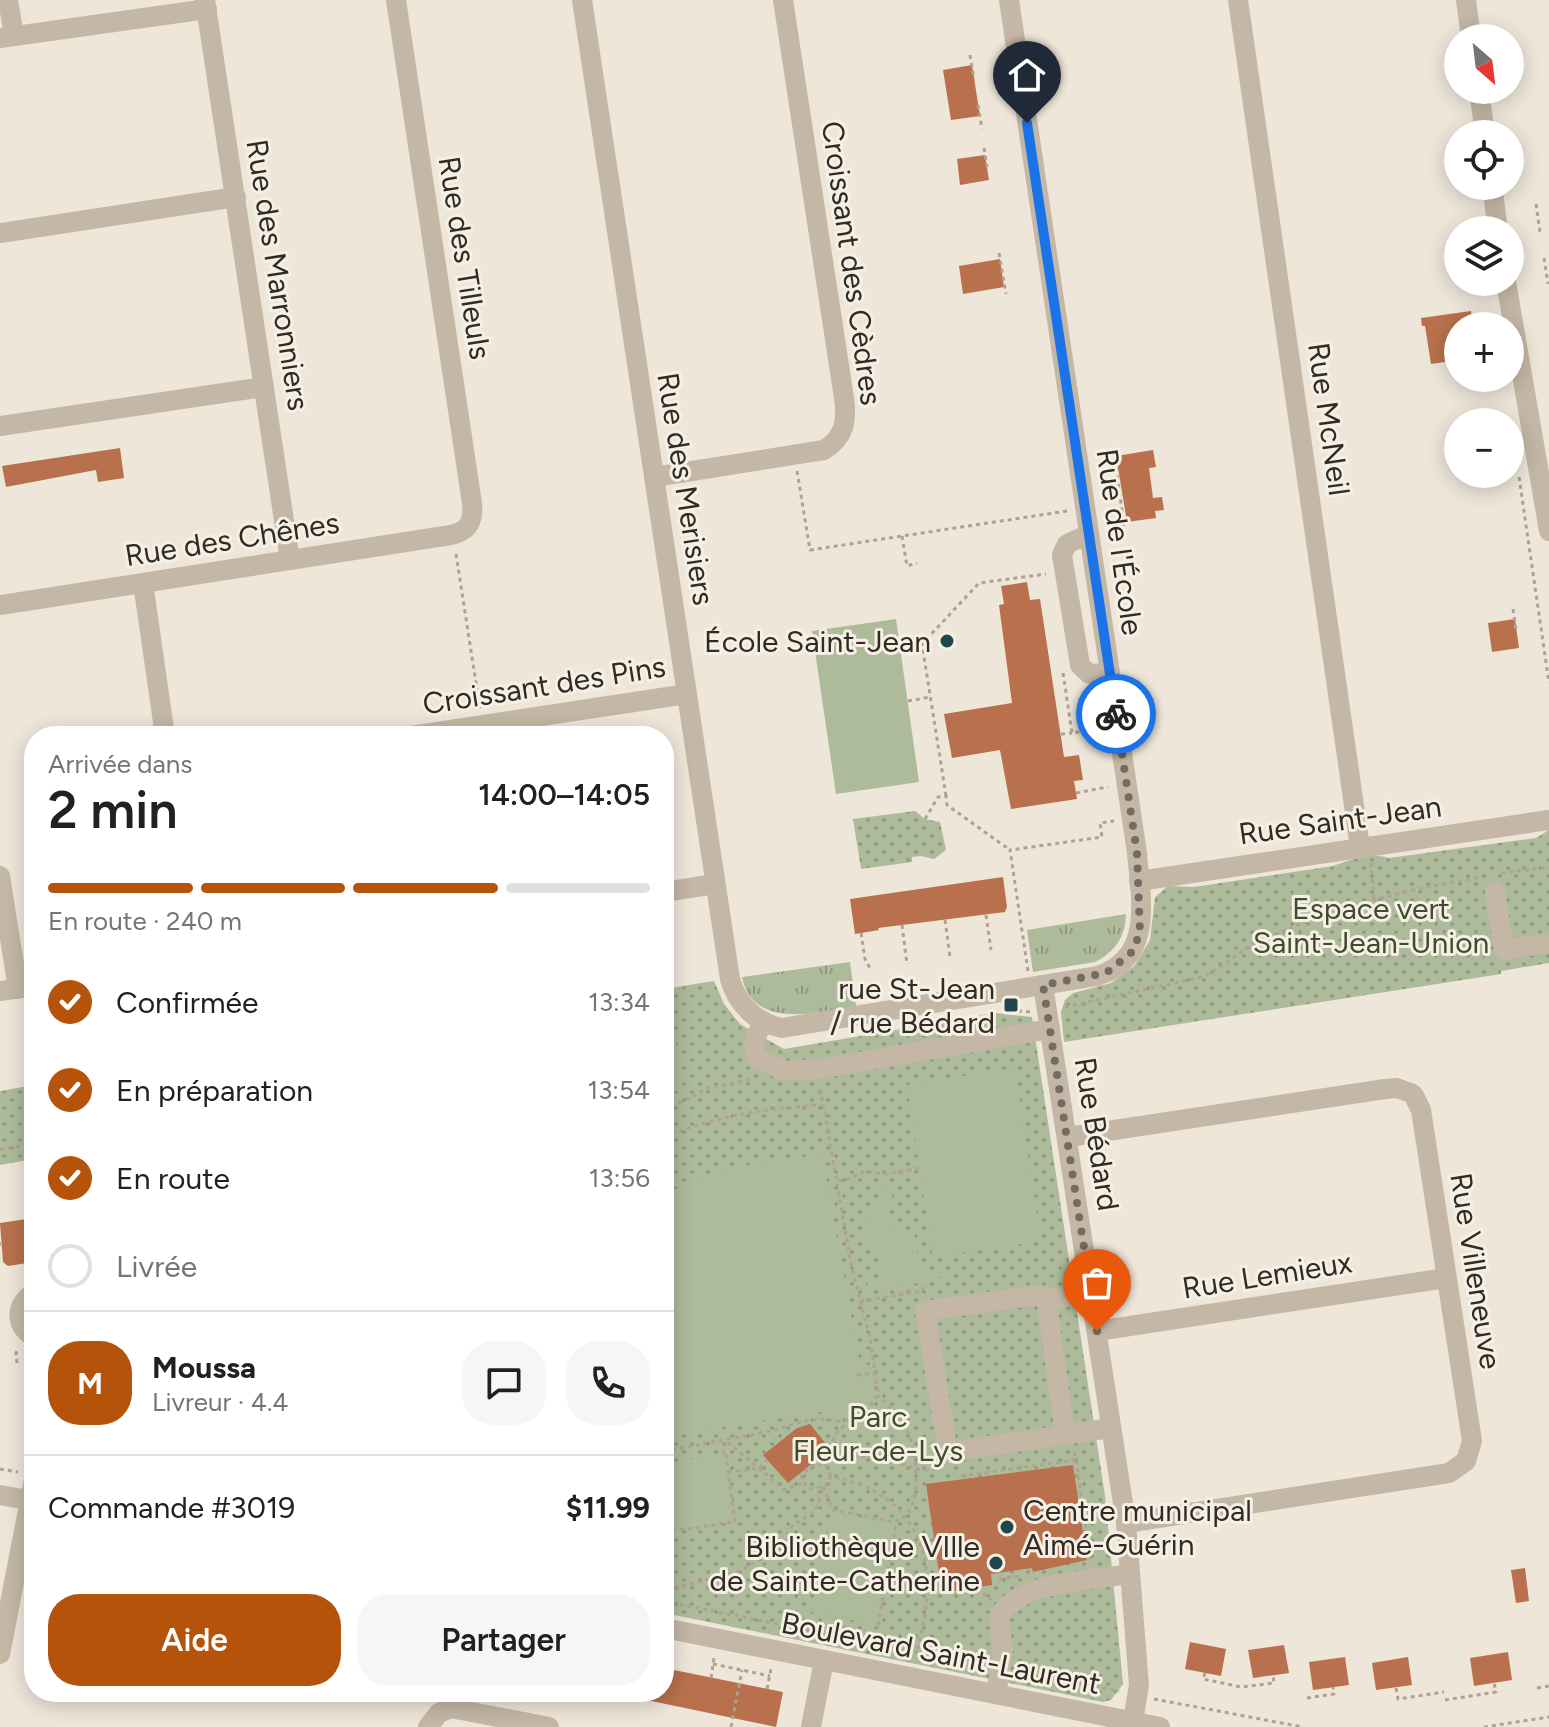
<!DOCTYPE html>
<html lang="fr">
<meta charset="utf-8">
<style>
:root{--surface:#fff;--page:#f6f6f6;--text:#202124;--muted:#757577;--line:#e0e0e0;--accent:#b45309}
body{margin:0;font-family:Figtree,sans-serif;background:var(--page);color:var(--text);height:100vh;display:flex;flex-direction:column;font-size:30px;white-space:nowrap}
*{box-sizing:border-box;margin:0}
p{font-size:26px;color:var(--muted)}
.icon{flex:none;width:44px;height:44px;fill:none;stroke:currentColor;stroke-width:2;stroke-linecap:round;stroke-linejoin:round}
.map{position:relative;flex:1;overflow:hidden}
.panel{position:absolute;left:24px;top:726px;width:650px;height:976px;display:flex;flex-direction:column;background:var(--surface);border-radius:32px;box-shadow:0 4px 20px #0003}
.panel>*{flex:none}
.needle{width:52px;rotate:152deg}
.fabs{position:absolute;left:1444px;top:24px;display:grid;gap:16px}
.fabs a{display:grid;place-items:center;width:80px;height:80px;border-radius:50%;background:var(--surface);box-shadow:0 4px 20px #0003;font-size:40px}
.pin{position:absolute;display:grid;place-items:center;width:68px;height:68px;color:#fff;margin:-82px -34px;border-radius:50% 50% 50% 0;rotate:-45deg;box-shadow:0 0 8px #0007}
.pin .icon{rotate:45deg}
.courier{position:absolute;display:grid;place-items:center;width:80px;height:80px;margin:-40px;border:6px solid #1a73e8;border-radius:50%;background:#fff;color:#222;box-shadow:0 2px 10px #0007}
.head em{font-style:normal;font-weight:600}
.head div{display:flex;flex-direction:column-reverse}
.head{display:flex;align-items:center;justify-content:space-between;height:136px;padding:0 24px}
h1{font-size:52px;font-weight:600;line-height:60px}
.bar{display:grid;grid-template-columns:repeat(4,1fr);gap:12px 8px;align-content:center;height:96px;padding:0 24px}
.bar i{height:10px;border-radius:6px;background:var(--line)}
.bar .selected{background:var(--accent)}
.bar p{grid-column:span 4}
.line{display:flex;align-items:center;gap:20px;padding:0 24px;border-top:2px solid var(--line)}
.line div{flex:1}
.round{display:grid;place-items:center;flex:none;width:84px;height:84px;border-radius:32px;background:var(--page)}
ol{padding:0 24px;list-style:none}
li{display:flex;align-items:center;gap:24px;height:88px}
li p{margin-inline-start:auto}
li .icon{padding:8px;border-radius:50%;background:var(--accent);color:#fff;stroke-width:4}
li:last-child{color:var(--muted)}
li i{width:44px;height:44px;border:4px solid var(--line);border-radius:50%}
.button{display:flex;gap:16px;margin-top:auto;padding:16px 24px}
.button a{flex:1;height:92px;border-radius:32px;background:var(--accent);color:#fff;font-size:32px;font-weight:600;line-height:92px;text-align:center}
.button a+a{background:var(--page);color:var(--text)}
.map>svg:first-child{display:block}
.grass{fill:url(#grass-tufts)}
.park{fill:url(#park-dots)}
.garden{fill:#adbb9b}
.building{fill:#b8714c}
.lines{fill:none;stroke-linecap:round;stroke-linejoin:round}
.path{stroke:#b0a191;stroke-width:3;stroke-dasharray:4 4;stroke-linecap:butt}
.minor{stroke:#c4b7a6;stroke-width:20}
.done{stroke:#736c65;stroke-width:8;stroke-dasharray:0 14.4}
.route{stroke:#1a73e8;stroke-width:10}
.poi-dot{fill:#21474e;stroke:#f6f0e4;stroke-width:3}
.labels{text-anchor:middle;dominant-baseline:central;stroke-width:6;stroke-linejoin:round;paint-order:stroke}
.street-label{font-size:30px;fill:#312b26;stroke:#f6f0e4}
.poi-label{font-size:30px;fill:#312b26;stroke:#f6f0e4;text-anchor:end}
.park-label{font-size:30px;fill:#3e4d2d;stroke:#f6f0e4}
</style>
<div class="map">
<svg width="1549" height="1727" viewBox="0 0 1549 1727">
<defs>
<pattern id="grass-tufts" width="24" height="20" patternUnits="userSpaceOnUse" patternTransform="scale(2)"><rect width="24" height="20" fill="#adbb9b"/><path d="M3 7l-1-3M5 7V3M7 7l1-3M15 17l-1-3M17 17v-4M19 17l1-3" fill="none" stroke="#8d987e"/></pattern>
<pattern id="park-dots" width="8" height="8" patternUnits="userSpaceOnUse" patternTransform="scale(2)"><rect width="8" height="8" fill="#adbb9b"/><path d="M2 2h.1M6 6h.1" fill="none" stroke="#8d987e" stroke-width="1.8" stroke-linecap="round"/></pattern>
</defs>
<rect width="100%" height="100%" fill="#eee6d9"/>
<g class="grass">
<path d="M1126 914C1125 937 1116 951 1095 962L1033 972 1027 930Z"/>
<path d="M850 962 856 1006C821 1012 752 1031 742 977Z"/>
</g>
<g class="park">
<polygon points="915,811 925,819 940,822 946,850 934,859 921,856 912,857 912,862 861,869 853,819"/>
<path d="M1549 830V963L1501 971V974L1064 1042 1061 1012 1065 1000 1073 993 1111 983 1134 966 1150 940 1155 897 1168 886 1194 887 1333 866C1353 859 1368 852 1389 858L1536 838Z"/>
<polygon points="714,981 724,1004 740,1024 784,1049 995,1013 1032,1017 1105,1496 1123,1684 1111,1700 1103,1702 664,1613 664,989"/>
<polygon points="34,1085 34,1159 0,1165 0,1091"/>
</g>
<g class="garden">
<polygon points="896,619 919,782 836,794 812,631"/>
<polygon points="671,1010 683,1090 664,1093 664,1011"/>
<polygon points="1015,1068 1041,1241 933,1257 907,1085"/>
<path d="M822 1154 860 1365 868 1364 873 1393 858 1415 828 1418 826 1411 664 1436V1197C708 1165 769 1163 822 1154Z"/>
<path d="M886 1182 894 1185 887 1222 910 1236H915L919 1267 923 1271 927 1270 931 1274 944 1272 945 1276 932 1278 928 1282 869 1290 867 1280 878 1279C881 1261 878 1243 858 1236Z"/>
<polygon points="726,1454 735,1522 664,1532 664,1463"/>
<polygon points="831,1512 897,1525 892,1555 825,1542"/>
<polygon points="824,1548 890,1561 885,1590 818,1577"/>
<polygon points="817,1583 883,1596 878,1625 811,1612"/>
</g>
<g class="building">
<polygon points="972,65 980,116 951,120 943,70"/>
<polygon points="985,155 989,180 960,185 957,159"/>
<polygon points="1000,259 1004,287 963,294 959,266"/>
<polygon points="1471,311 1473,326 1458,326 1458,360 1431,364 1425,326 1422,326 1421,318"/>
<polygon points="120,448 124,478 98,482 96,470 6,487 2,466"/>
<polygon points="1153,450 1156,467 1149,468 1153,498 1162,497 1164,510 1155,511 1156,518 1127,522 1116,456"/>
<polygon points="1027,582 1030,600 1040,599 1064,757 1079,755 1083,780 1074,781 1077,799 1011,809 1000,750 952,758 944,714 1012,703 999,605 1004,604 1001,586"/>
<polygon points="1515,619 1519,648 1492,652 1488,623"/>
<polygon points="1003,877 1007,907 1005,912 878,928 879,930 855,934 850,899"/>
<polygon points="34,1218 34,1262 8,1266 3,1262 0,1223"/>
<polygon points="810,1424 830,1449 788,1483 763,1455 797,1428"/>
<polygon points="1073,1465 1087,1560 1033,1572 1032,1568 991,1574 992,1585 942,1593 926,1484"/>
<polygon points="1525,1568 1529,1601 1516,1603 1511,1570"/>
<polygon points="1190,1642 1226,1649 1221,1676 1185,1669"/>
<polygon points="1284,1645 1289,1673 1253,1678 1248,1650"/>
<polygon points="1508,1652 1512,1680 1474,1686 1470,1658"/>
<polygon points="1345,1657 1349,1685 1313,1690 1309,1662"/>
<polygon points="1408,1657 1412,1685 1376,1690 1372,1663"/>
<polygon points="664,1668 783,1692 776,1727 637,1698 638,1692 664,1692"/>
</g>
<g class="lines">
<g class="path">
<polyline points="970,55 974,79"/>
<polyline points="978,105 982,129"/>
<polyline points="984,148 987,167"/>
<polyline points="1536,204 1540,232"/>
<polyline points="999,253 1006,294"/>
<polyline points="1544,258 1548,284"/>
<polyline points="1114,452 1124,526"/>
<polyline points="797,471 810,550 1067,511"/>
<polyline points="1519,477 1549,683"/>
<polyline points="902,536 907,566 917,563"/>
<polyline points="456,554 480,709"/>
<polyline points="1513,609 1516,630"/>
<polyline points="1063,673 1072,733 1100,728"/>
<polyline points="908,701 931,697"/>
<polyline points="1061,734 1072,733"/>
<polyline points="1076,793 1108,787"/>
<polyline points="946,796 922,644 979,583 1046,574"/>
<polyline points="925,819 938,797 946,796 947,805 1010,850"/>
<polyline points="1371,863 1374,899"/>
<polyline points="1501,873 1549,867"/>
<polyline points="986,915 991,950"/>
<polyline points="945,920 950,957"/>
<polyline points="902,925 907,964"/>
<polyline points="861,933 865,959 871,970"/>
<polyline points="1028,971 1010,850 1102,837 1100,823 1114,821"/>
<path d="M1065 1007 1198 978C1222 970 1239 950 1262 940 1336 908 1402 890 1482 877"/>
<polyline points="1010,1010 1030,1012"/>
<polyline points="664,1111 708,1088 753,1079"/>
<path d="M664 1137C716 1116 767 1108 822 1105"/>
<polyline points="0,1149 34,1144"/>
<polyline points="838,1181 851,1178 865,1171 886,1174 920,1168"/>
<polyline points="0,1244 1,1244"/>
<polyline points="860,1301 923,1291 922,1283"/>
<polyline points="17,1363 16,1353 19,1348"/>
<polyline points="857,1375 876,1373"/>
<polyline points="664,1451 772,1431 803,1421 821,1419 838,1421 857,1418 865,1413 878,1395 870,1338 852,1269 820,1086"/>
<polyline points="837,1453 833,1456 840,1460"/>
<polyline points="833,1456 830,1449 836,1433 850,1420"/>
<polyline points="1076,1460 1091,1562"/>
<path d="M825 1464 833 1456C849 1456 867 1455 884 1459 904 1463 919 1474 940 1468"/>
<polyline points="0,1469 18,1472"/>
<polyline points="728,1472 759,1468 767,1460"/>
<path d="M831 1476 825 1464C815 1463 808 1467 802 1475L803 1482 811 1489 825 1486 831 1476C890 1488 926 1523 927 1585 928 1607 921 1631 917 1652"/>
<polyline points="961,1476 1076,1460 1074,1452"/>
<path d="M823 1487 834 1510 893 1522C926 1516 917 1452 907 1430 900 1416 889 1406 878 1395"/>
<polyline points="664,1532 735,1522 726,1454 723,1455 726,1441 785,1490 803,1482"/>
<polyline points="668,1533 674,1588 735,1573 777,1551 793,1525 812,1513 818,1505 823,1487"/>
<polyline points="999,1579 1019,1576"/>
<polyline points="977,1588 991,1600"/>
<polyline points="664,1601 981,1665"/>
<polyline points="671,1603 674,1588"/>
<polyline points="878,1625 896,1523"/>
<polyline points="713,1664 770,1676"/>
<polyline points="1016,1672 1119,1691"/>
<polyline points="1205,1673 1203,1679 1241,1687 1274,1683 1273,1675"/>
<polyline points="711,1678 714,1658"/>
<polyline points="1396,1688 1398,1699 1444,1692"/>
<polyline points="1537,1688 1549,1686"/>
<polyline points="767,1689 771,1669"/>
<polyline points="1307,1698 1334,1694 1333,1687"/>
<polyline points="1154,1699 1303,1727"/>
<polyline points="1445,1700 1496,1692 1494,1683"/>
<polyline points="731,1727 742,1670"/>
<polyline points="1484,1727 1549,1717"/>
</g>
<g class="minor">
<polyline points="8,0 14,36"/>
<polyline points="205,0 290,560"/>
<path d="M582 0 730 979C737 1004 756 1023 782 1028L1097 976C1154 959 1141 900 1137 853L1009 0"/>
<polyline points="1238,0 1360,847"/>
<polyline points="1466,0 1471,38"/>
<polyline points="0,38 207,9"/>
<polyline points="1479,90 1485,134"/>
<polyline points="1492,186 1498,230"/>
<polyline points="0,233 236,197"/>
<polyline points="1506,282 1549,531"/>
<polyline points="0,426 264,387"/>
<path d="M654 477 824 450C845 437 847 421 844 398L783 0"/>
<polyline points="1089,534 1067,544 1062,555 1080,665 1089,674 1109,673"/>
<polyline points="143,583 165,736"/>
<path d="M0 605 451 535C469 531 474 521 472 503L396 0"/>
<polyline points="411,736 687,694"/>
<polyline points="0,876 18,989"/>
<polyline points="1139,881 1549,820"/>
<polyline points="1495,891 1504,950 1549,943"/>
<polyline points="664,892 715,884"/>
<polyline points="1043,985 1126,1523 1139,1685 1133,1721"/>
<polyline points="0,991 34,986"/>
<path d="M763 1021C757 1035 750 1045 758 1059L786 1071 818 1069 1050 1029"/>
<polyline points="1068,1137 1385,1089 1397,1088 1413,1094 1421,1110 1472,1441 1466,1461 1449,1473 1126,1523"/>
<path d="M34 1293C15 1304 14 1326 34 1337"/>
<polyline points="1091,1293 1052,1299 1039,1295 925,1311 948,1452 1111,1428"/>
<polyline points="1046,1297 1065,1434"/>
<polyline points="1097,1331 1446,1278"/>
<polyline points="0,1495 34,1501"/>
<polyline points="664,1628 1160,1727"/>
<polyline points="0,1654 34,1480"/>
<path d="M996 1694 1003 1651 999 1617C1017 1581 1095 1580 1130 1574"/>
<polyline points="428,1727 439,1713 451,1708 549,1727"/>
<polyline points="811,1727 824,1660"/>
</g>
</g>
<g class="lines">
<polyline class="done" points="1097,1331 1043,985 1106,973 1132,952 1140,933 1137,853 1116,714"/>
<polyline class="route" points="1027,123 1116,714"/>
</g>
<g class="poi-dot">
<circle cx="947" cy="641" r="8"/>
<rect x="1003" y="997" width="16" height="16" rx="4"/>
<circle cx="1007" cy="1527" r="8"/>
<circle cx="996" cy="1563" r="8"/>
</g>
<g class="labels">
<g class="street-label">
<text transform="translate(465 258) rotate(81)">Rue des Tilleuls</text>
<text transform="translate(852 263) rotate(82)">Croissant des Cèdres</text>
<text transform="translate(278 275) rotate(81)">Rue des Marronniers</text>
<text transform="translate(1329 419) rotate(82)">Rue McNeil</text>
<text transform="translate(686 489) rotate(81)">Rue des Merisiers</text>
<text transform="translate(232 539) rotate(-9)">Rue des Chênes</text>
<text transform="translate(1120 542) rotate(82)">Rue de l'École</text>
<text transform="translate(544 685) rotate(-9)">Croissant des Pins</text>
<text transform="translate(1340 820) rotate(-8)">Rue Saint-Jean</text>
<text transform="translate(1097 1134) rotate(81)">Rue Bédard</text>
<text transform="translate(1476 1271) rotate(81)">Rue Villeneuve</text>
<text transform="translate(1267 1275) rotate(-9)">Rue Lemieux</text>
<text transform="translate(941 1653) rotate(11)">Boulevard Saint-Laurent</text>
</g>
<g class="poi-label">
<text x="931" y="641">École Saint-Jean</text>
<text x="995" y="988">rue St-Jean<tspan x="995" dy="34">/ rue Bédard</tspan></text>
<text x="1023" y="1510" text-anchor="start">Centre municipal<tspan x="1023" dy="34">Aimé-Guérin</tspan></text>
<text x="980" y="1546">Bibliothèque VIlle<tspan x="980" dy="34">de Sainte-Catherine</tspan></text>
</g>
<g class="park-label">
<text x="1371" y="908">Espace vert<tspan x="1371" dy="34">Saint-Jean-Union</tspan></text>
<text x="878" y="1416">Parc<tspan x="878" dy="34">Fleur-de-Lys</tspan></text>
</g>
</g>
</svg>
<div class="fabs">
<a><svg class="needle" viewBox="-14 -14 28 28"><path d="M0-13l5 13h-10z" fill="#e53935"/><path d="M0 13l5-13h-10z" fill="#757577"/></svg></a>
<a><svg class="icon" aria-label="locate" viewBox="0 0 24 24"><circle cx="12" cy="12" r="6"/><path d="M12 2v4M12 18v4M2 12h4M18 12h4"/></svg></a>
<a><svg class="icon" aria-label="layers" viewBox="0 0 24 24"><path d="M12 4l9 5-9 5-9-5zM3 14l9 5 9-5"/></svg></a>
<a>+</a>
<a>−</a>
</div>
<div class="pin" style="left:1097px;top:1331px;background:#ea580c"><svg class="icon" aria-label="bag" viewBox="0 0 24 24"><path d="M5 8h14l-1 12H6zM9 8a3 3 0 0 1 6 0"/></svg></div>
<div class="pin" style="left:1027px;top:123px;background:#1f2937"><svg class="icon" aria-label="home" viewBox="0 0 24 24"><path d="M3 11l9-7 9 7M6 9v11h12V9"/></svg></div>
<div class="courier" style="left:1116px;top:714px"><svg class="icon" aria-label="bike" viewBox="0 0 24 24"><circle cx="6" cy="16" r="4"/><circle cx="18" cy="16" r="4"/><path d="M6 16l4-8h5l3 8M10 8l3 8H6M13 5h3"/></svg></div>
<section class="panel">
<div class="head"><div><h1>2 min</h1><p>Arrivée dans</p></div><em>14:00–14:05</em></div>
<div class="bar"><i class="selected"></i><i class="selected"></i><i class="selected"></i><i></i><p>En route · 240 m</p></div>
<ol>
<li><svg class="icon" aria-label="check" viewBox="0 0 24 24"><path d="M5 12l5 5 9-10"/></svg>Confirmée<p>13:34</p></li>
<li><svg class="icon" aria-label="check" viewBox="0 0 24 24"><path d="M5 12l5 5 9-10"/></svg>En préparation<p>13:54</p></li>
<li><svg class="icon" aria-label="check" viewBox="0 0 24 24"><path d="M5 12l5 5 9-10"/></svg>En route<p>13:56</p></li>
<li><i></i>Livrée</li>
</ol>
<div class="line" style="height:144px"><b class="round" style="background:var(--accent);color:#fff">M</b><div><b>Moussa</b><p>Livreur · 4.4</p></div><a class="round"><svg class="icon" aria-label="chat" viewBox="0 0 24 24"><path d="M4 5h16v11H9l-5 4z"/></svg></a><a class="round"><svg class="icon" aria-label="phone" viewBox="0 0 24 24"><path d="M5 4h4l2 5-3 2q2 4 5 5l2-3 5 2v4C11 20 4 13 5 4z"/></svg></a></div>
<div class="line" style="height:104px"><div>Commande #3019</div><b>$11.99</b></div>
<div class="button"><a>Aide</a><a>Partager</a></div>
</section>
</div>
